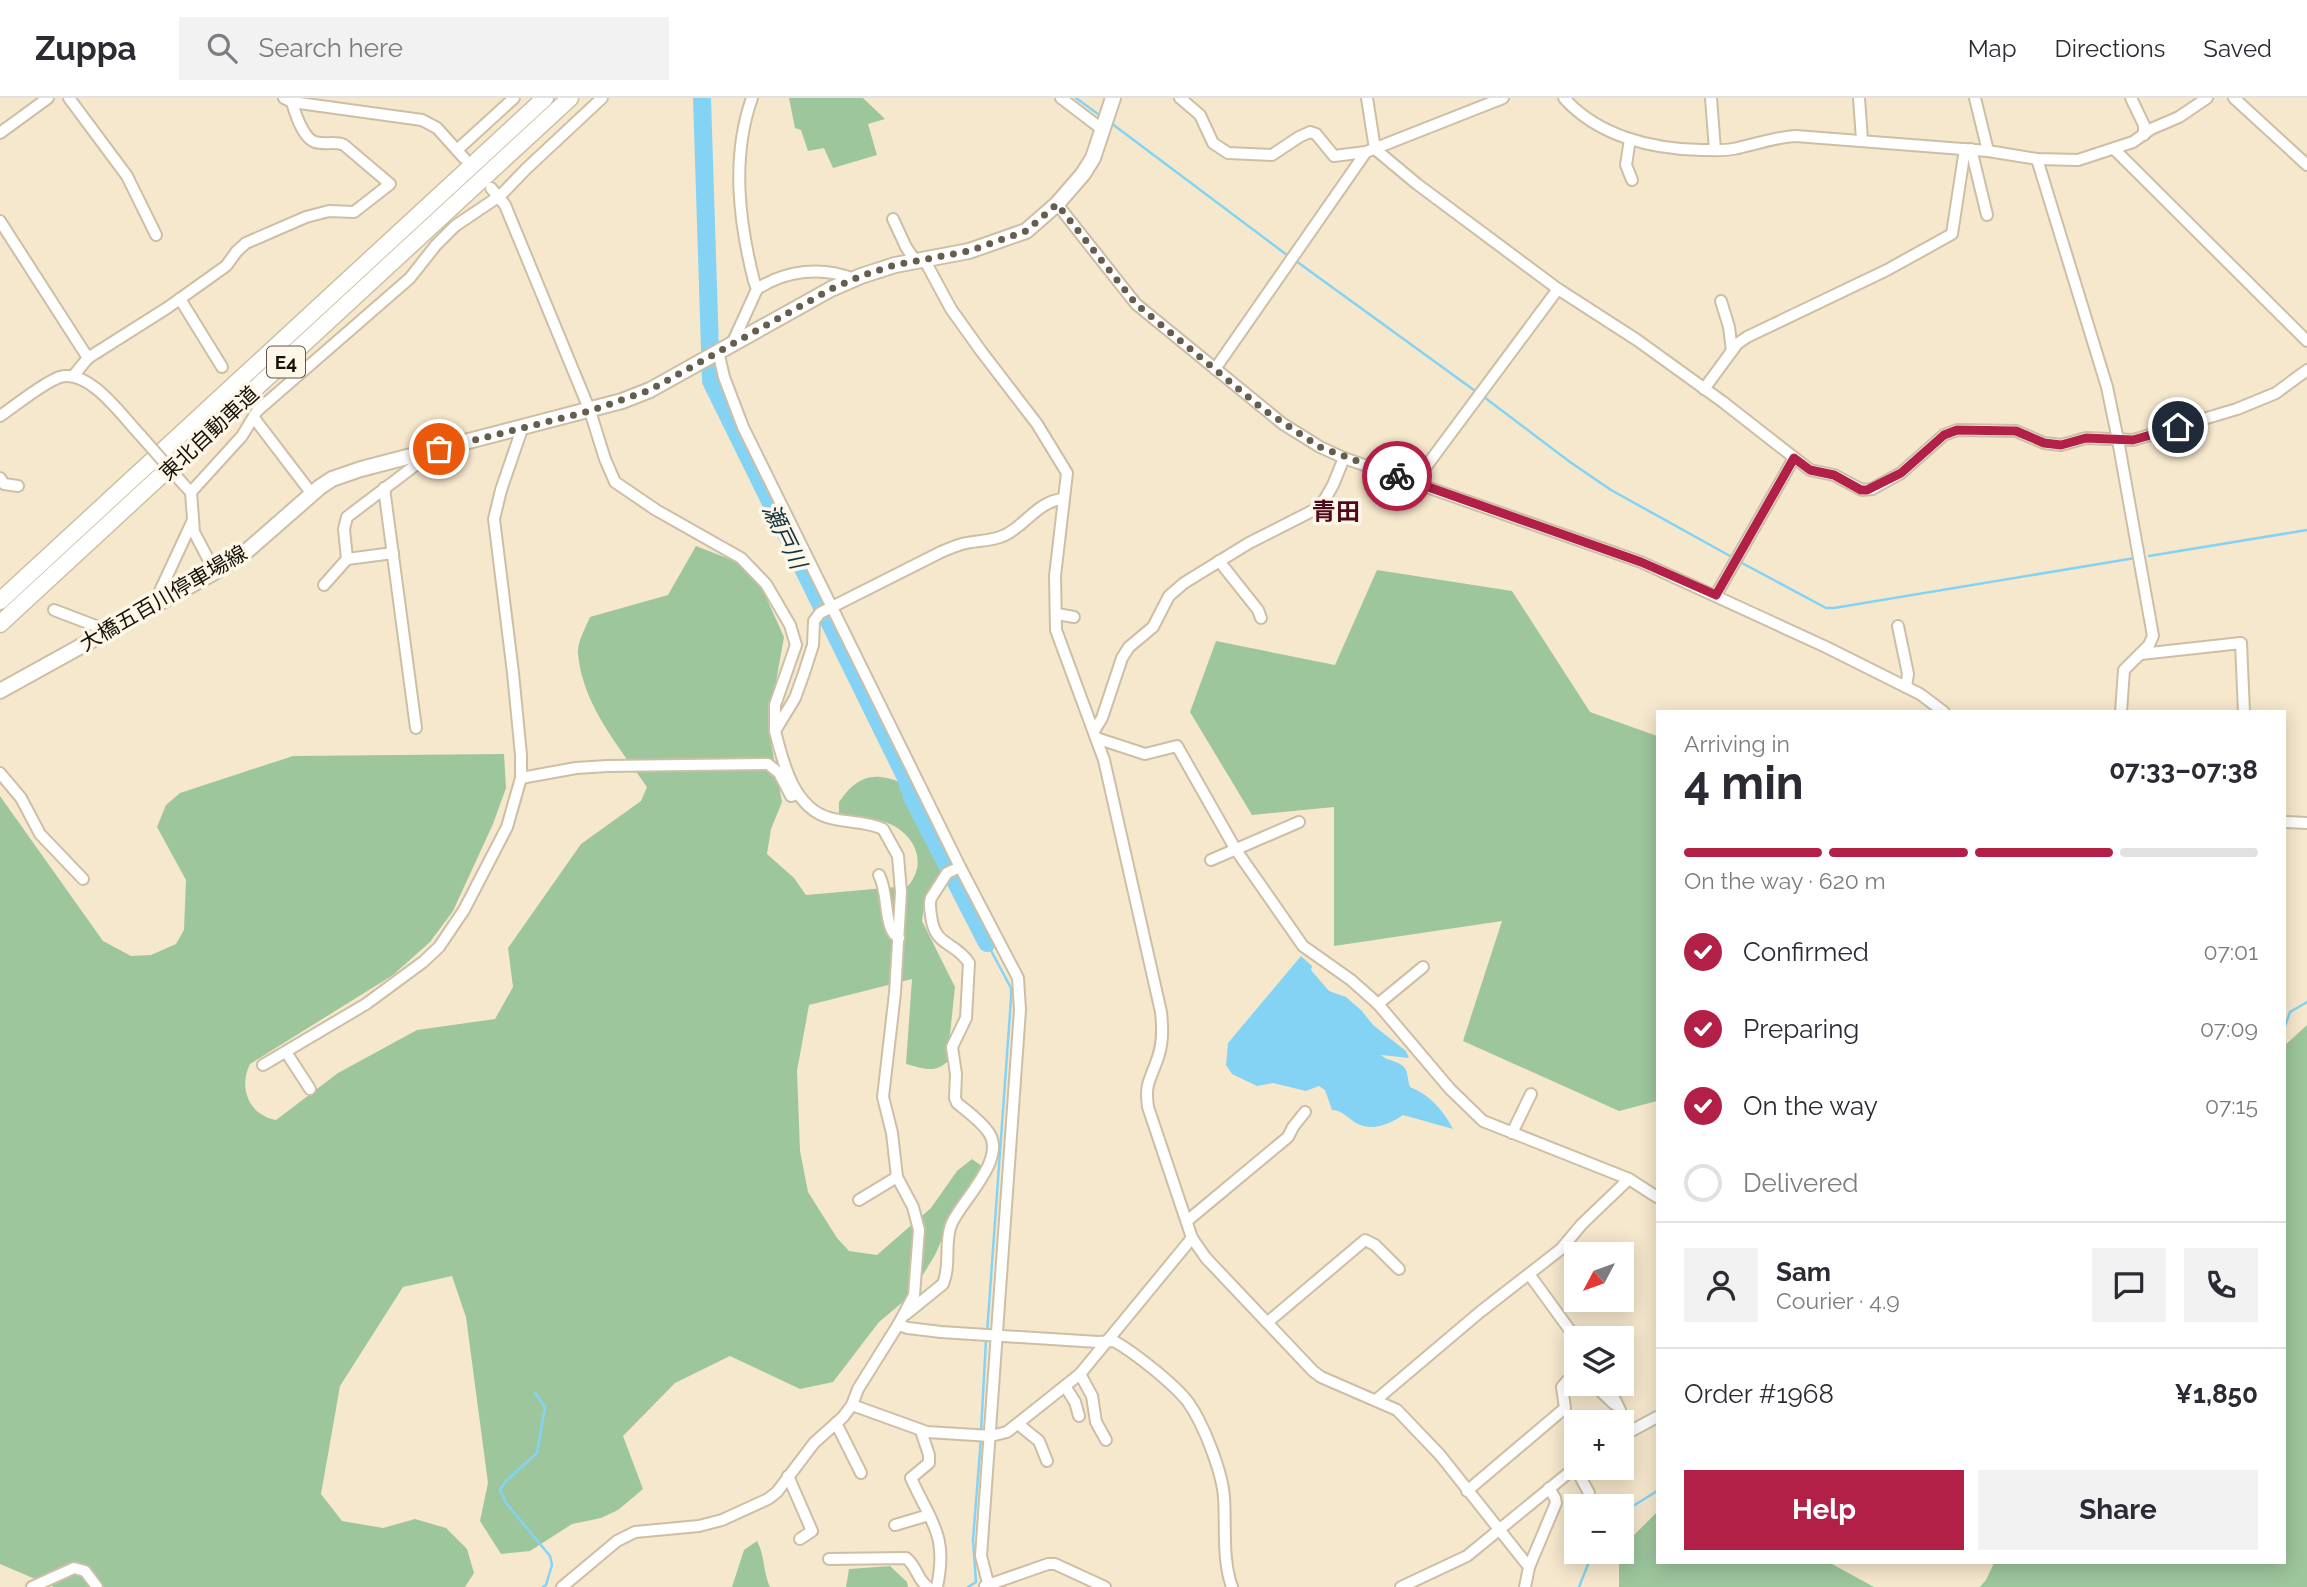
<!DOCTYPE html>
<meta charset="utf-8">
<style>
:root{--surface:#fff;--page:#f2f2f3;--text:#2b2b33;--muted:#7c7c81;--line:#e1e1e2;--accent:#b22048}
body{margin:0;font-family:Raleway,"Noto Sans JP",sans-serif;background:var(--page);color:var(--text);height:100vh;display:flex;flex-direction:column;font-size:26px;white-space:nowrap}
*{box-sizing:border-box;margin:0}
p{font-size:23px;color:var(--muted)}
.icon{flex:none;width:38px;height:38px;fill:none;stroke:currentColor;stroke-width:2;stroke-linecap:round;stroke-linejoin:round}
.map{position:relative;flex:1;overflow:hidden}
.sheet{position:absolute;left:1656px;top:612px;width:630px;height:854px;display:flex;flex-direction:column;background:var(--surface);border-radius:0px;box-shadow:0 4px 18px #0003}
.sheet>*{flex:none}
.needle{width:46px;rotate:229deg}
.buttons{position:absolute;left:1564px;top:1144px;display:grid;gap:14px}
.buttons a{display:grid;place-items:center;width:70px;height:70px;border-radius:0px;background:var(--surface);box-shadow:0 4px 18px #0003;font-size:35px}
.pin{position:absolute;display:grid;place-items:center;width:60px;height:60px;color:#fff;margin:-30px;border:4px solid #fff;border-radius:50%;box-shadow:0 2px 7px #0007}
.courier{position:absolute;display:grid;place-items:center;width:70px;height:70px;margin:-35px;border:5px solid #b22048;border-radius:50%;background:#fff;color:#222;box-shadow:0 2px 9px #0007}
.head em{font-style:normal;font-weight:700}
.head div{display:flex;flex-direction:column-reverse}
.head{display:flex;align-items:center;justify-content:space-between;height:119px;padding:0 28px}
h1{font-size:46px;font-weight:700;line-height:52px}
.bar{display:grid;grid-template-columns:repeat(4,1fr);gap:10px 7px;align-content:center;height:84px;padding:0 28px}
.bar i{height:9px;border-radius:5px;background:var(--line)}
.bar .on{background:var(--accent)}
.bar p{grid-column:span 4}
.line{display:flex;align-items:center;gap:18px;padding:0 28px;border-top:2px solid var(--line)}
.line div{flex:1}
.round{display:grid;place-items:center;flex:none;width:74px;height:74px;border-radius:0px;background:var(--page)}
ol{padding:0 28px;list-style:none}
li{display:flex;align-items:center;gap:21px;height:77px}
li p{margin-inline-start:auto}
li .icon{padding:7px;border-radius:50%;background:var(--accent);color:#fff;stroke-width:4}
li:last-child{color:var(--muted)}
li i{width:38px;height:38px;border:4px solid var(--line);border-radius:50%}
.action{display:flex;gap:14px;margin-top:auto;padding:14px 28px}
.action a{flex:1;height:80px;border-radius:0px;background:var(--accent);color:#fff;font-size:28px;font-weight:700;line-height:80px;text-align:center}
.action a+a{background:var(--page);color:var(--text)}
header{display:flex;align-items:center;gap:42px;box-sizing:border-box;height:98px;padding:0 35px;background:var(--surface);border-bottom:2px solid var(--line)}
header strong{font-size:33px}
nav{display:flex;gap:38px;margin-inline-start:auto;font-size:24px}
.search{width:490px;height:63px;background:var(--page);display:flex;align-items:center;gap:18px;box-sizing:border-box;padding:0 24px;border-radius:0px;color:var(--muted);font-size:26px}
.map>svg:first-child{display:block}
.green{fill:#9dc69d}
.water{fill:#85d3f4}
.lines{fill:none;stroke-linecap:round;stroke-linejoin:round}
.stream{stroke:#85d3f4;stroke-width:2.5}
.river{stroke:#85d3f4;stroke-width:18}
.minor-casing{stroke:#ccbfa5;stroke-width:14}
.major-casing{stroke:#ccbfa5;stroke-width:18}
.highway-casing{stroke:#ccbfa5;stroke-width:19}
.minor{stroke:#fff;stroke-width:10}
.major{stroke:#fff;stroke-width:14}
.highway{stroke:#fff;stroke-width:16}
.minor-bridge-casing{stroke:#ccbfa5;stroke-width:14;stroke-linecap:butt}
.minor-bridge{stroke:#fff;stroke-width:10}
.done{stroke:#655d4e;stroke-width:7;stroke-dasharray:0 12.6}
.route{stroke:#b22048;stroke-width:9}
.labels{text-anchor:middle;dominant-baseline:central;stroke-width:7;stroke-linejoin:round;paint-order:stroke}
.shield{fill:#fef6e6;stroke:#5c564b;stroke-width:2}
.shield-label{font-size:19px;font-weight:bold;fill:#171209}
.street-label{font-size:21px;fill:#171209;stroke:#fef6e6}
.water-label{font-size:23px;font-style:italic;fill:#103543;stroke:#fef6e6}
.quarter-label{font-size:24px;font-weight:bold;fill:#4f091c;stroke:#fef6e6}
</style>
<header>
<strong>Zuppa</strong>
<div class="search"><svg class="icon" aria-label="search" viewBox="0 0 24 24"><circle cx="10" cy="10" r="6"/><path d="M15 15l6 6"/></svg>Search here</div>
<nav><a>Map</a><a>Directions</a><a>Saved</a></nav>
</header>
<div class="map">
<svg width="2307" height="1489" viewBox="0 0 2307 1489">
<rect width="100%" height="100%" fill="#f6e8cd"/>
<g class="green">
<polygon points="789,0 863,0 885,21 868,26 877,57 833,70 824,50 808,53 801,32 795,30"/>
<path d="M696 448 737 464 748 474 761 488 784 539 768 629 782 704 771 731 767 756 794 780 806 797 908 788C933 758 906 725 872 721 863 719 853 720 844 719L839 715V704C857 678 873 673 902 685L943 770 926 796 922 823 955 889 947 964C934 976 922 970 906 966L912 881 809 907 797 973 800 1053 808 1094 837 1140 849 1153 877 1157 931 1110 957 1073 972 1061 983 1069 953 1116 935 1157 910 1198 879 1224 833 1284 800 1291 730 1258 675 1285 623 1338 643 1391 618 1412 601 1420 572 1426 530 1453 501 1456 480 1423 488 1385 466 1219 452 1178 403 1189 340 1288 321 1396 342 1423 383 1430 415 1421 446 1430 467 1451 474 1475 465 1489H54L0 1466V698L103 843 131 858 151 857 176 846 184 832 186 782 157 729 166 707 180 695 293 658 504 656 506 690 493 726 453 813 430 844 393 877 250 966C238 990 249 1017 276 1022L338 975 417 932 495 921 513 889 508 850 581 746 641 703 647 689C619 649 582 606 578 555 577 544 586 529 590 519L668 497Z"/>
<polygon points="1377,472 1512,493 1590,614 1657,638 1657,1003 1619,1013 1463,943 1502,823 1334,848 1334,709 1252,717 1190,614 1216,543 1335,567"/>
<polygon points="2307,927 2307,1489 1980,1489 1986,1482 1994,1465 2284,1465 2284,948"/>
<polygon points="1657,1414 1657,1465 1830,1465 1874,1489 1619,1489 1619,1464 1634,1437"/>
<path d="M757 1443C765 1458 763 1474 770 1489H732L744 1452Z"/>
<polygon points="890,1468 907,1484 908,1489 846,1489 849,1471"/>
</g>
<path class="water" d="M1301 858 1312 868 1311 872 1329 893 1346 899 1362 913 1373 927 1406 953 1409 960 1381 957C1388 964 1401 962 1406 972 1408 977 1408 984 1410 989 1430 997 1443 1012 1453 1031L1403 1017C1390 1026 1372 1034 1356 1025 1346 1019 1344 1013 1332 1012L1325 992 1319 988 1306 993 1273 985 1257 988 1232 976 1226 967 1228 945Z"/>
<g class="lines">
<g class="stream">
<polyline points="1076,0 1102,19"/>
<polyline points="1111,25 1287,157"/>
<polyline points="1296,163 1478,295"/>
<polyline points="1484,299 1570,364 1611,392 1730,458"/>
<polyline points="2149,458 2307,432"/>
<polyline points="1742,465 1826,510 1834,510 2135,460"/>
<polyline points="2284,931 2290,914 2307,904"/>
<polyline points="987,1235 1011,901 1011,890 987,845"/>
<polyline points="535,1295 545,1309 537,1355 506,1383 500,1392 506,1405 550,1458 552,1467 546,1487 543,1489"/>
<polyline points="981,1333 986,1242"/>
<polyline points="1622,1415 1657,1393"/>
<polyline points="968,1489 976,1484 973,1442 981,1340"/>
<polyline points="1579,1489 1593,1454"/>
</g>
<polyline class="river" points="702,0 711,283 906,680 912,699 987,845"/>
<defs>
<g id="minor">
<polyline points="69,0 127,78 156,137"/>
<polyline points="284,0 292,4 422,22 437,30 464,60"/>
<polyline points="1061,0 1103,32"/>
<polyline points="1180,0 1200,17 1213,45 1228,55 1272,57 1299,39 1310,34 1316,36 1334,58 1366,54"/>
<polyline points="1367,0 1375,51 1417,86 1558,191 1637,242 1723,304 1810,372 1834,377 1862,392 1872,391 1901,375 1944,337 1957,332 2016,333 2044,345 2061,347 2086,340 2133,342 2237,311 2276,295 2307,272"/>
<path d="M1564 0C1598 38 1651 51 1701 52 1711 52 1723 53 1733 51 1754 47 1774 39 1796 38L1988 53 2037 61 2078 62 2133 44 2151 31 2179 19 2207 0"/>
<polyline points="1711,0 1715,52"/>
<polyline points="1859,0 1862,42"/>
<polyline points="1975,0 1988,53"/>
<polyline points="2131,0 2144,27 2144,37"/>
<polyline points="2234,0 2307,67"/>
<polyline points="0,35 48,0"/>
<polyline points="1630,41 1626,67 1632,82"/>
<polyline points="1971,51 1987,117"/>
<polyline points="2114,51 2307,243"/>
<polyline points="457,52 514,0"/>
<polyline points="2037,61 2107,289 2118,342 2153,538 2149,547 2124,572 2121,614"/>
<polyline points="491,90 505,107 590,313 605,361 615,384 656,412 741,460 766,486 790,527 796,547 775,607 775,633"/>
<polyline points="1057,106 1136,206 1283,326 1320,349 1344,360 1641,464 1826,549 1920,596 1944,614"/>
<polyline points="893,121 906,149 916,164"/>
<polyline points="0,123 88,260 74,277"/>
<path d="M925 163 951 211 981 253 1037 326 1067 375 1055 478 1056 532 1104 662 1161 914C1163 932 1163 948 1156 965 1149 984 1145 987 1148 1009L1192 1140 1206 1160 1313 1273 1321 1279 1397 1312 1440 1357 1529 1469 1525 1489"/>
<path d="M757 191C786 172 822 168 854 181"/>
<polyline points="180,201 222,269"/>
<polyline points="1721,203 1729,229 1732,253"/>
<path d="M732 246 757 191 754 183C739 124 731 59 752 0"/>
<polyline points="718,253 724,279 743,329 959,767 1018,880 1020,912 981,1458 988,1485"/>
<path d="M88 260 167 210 226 168 237 153 246 145 306 119 329 113 354 114 390 86 344 47C335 43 325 47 315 44 303 40 295 15 292 4"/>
<polyline points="1215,271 1366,54 1503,0"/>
<polyline points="1704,291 1737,246 1747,239 1887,172 1952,136 1965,51"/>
<path d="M0 318C15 308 44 284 60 279 89 270 123 319 141 338"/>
<polyline points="254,320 312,396"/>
<polyline points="523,328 501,392 494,421 513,575 521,657 521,680 576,670 607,668 768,666 779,675 791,698 797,696"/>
<polyline points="0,380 4,386 18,388"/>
<polyline points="1417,385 1422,374 1558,191"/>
<polyline points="187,390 191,394 194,434 215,474"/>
<polyline points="384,390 416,630"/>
<polyline points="191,394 242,338 257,313 410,180 436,147 455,128 501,97 526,71 602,0"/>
<polyline points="347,461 393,455"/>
<polyline points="1219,463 1258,512 1261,520"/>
<polyline points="324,487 347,461 344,431 347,419 417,366 420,356"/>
<polyline points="1716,497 1794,360"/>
<polyline points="153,508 193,422"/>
<polyline points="54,512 109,533"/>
<polyline points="1057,516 1074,519"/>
<polyline points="1898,528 1908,576 1906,589"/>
<polyline points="2141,556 2241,545 2244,614"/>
<polyline points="1094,633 1102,620 1122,560 1129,549 1153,529 1169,498 1184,485 1249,445 1314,412 1325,401 1333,387 1344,360"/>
<polyline points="1096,640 1145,656 1177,648 1236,752 1303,848 1351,882 1378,906 1450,991 1483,1023 1629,1081 1657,1099"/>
<polyline points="0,675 21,700 40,736 83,781"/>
<polyline points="2284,724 2307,725"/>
<polyline points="1211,762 1299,724"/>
<path d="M879 777C889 794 883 833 899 840"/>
<polyline points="1378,906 1423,869"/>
<polyline points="286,954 310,991"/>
<polyline points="263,967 366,906 423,864 439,849 464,812 507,729 521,680"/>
<polyline points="1512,1035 1531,996"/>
<polyline points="859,1102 897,1079"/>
<polyline points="1187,1123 1288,1039 1293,1029 1305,1014"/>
<polyline points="1529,1176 1577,1242"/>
<path d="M906 1216 943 1186C951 1167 944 1145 951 1127 960 1104 1007 1062 989 1035 981 1023 968 1014 957 1005L955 1000 956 976 952 949 966 920 969 865C955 843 934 849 931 817 930 810 929 806 931 800L947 775 960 769"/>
<polyline points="1268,1224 1365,1142 1375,1147 1399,1171"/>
<path d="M898 1227 914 1197 919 1132 913 1109 897 1079 892 1035 883 999 895 895 901 794 898 758 883 731C866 723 848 725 830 720 794 711 783 665 775 633L795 600 804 575 813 547 814 523 820 515 941 454C948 451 955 448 962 446 976 442 991 444 1005 437 1026 427 1039 402 1064 401"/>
<polyline points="1080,1276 1092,1298 1096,1324 1106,1342"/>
<polyline points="1593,1286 1614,1306"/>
<polyline points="1607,1286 1620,1312 1622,1325"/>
<polyline points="1065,1288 1075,1304 1079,1318"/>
<polyline points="1376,1302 1480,1214 1561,1151 1582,1126 1629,1081"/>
<path d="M852 1307 858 1291 898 1227 908 1230 941 1234 1098 1244 1114 1243C1135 1255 1173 1285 1188 1304 1203 1325 1222 1373 1224 1399 1226 1427 1222 1462 1232 1489"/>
<polyline points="836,1325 861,1375"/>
<polyline points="1018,1326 1039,1343 1047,1363"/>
<path d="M921 1333 929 1357V1365L911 1380C931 1425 948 1436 937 1489"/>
<polyline points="1622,1338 1657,1319"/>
<polyline points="1575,1369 1589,1395 1587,1408"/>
<polyline points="788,1378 812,1433 800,1441"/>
<polyline points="1467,1393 1565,1310 1562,1289 1567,1283 1577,1278"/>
<polyline points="895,1427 929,1417"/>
<path d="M829 1461 906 1460C917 1468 917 1482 928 1489"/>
<polyline points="1529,1469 1556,1405 1555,1400 1549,1390"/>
<polyline points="985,1488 1048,1466 1055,1466 1105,1489"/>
<polyline points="32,1489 74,1470 85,1473 97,1489"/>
<polyline points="562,1489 617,1443 635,1434 699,1428 722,1422 768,1401 777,1394 814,1345 843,1319 852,1307 927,1334 991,1338 1007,1334 1080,1276 1192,1140"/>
<polyline points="1401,1489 1467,1458 1577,1368"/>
</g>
<polyline id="major" points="0,593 215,474 248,452 320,389 332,381 361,371 622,303 650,292 831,191 861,178 895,167 969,153 1026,133 1057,106 1083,76 1093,60 1113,0"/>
<g id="highway">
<polyline points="0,503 545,0"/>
<polyline points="0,526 570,0"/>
</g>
</defs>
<use href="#minor" class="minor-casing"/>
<use href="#major" class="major-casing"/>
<use href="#highway" class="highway-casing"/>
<use href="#minor" class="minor"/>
<use href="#major" class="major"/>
<use href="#highway" class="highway"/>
<defs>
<polyline id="minor-bridge" points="141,338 185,388"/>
</defs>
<use href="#minor-bridge" class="minor-bridge-casing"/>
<use href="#minor-bridge" class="minor-bridge"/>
</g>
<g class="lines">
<polyline class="done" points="439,351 590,313 650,292 831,191 861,178 895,167 969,153 1026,133 1057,106 1136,206 1264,312 1320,349 1397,378"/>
<polyline class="route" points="1397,378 1641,464 1716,497 1794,360 1810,372 1834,377 1861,392 1867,392 1901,375 1944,337 1957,332 2016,333 2044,345 2061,347 2086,340 2133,342 2178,329"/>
</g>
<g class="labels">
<rect class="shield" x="267" y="248.5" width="38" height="31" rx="5"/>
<g class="shield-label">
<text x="286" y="264">E4</text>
</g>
<g class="street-label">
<text transform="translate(209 335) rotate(-43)">東北自動車道</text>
<text transform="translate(163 500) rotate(-30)">大橋五百川停車場線</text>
</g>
<g class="water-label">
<text transform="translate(785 438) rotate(64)">瀬戸川</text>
</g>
<g class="quarter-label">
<text x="1336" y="413">青田</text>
</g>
</g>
</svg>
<div class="buttons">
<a><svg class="needle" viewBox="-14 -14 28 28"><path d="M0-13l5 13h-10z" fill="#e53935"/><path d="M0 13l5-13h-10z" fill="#7c7c81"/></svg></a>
<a><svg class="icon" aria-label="layers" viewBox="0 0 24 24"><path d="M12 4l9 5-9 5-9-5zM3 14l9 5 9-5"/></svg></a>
<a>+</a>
<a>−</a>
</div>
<div class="pin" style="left:439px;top:351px;background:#ea580c"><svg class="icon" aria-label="bag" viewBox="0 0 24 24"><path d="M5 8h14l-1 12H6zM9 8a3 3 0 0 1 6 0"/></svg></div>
<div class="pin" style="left:2178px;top:329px;background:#1f2937"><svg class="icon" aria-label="home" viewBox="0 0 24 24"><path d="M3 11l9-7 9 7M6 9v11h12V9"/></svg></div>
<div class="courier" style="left:1397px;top:378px"><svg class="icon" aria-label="bike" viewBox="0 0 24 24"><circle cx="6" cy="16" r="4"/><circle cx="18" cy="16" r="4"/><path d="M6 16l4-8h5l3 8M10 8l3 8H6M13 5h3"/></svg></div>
<section class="sheet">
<div class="head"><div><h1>4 min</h1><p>Arriving in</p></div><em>07:33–07:38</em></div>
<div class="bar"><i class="on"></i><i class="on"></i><i class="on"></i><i></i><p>On the way · 620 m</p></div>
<ol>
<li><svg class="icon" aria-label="check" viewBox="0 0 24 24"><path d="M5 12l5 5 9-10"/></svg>Confirmed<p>07:01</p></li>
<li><svg class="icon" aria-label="check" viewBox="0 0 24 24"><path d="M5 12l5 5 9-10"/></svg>Preparing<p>07:09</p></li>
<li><svg class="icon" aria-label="check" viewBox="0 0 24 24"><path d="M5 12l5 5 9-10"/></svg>On the way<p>07:15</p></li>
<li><i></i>Delivered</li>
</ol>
<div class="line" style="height:126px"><a class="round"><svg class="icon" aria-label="person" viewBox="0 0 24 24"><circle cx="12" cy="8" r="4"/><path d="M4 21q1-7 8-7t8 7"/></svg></a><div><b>Sam</b><p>Courier · 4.9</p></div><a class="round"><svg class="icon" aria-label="chat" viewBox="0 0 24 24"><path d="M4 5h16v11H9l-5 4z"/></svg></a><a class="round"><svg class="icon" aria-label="phone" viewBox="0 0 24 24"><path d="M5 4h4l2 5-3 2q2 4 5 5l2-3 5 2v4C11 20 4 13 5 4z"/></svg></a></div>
<div class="line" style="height:91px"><div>Order #1968</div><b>¥1,850</b></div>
<div class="action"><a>Help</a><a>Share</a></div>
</section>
</div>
